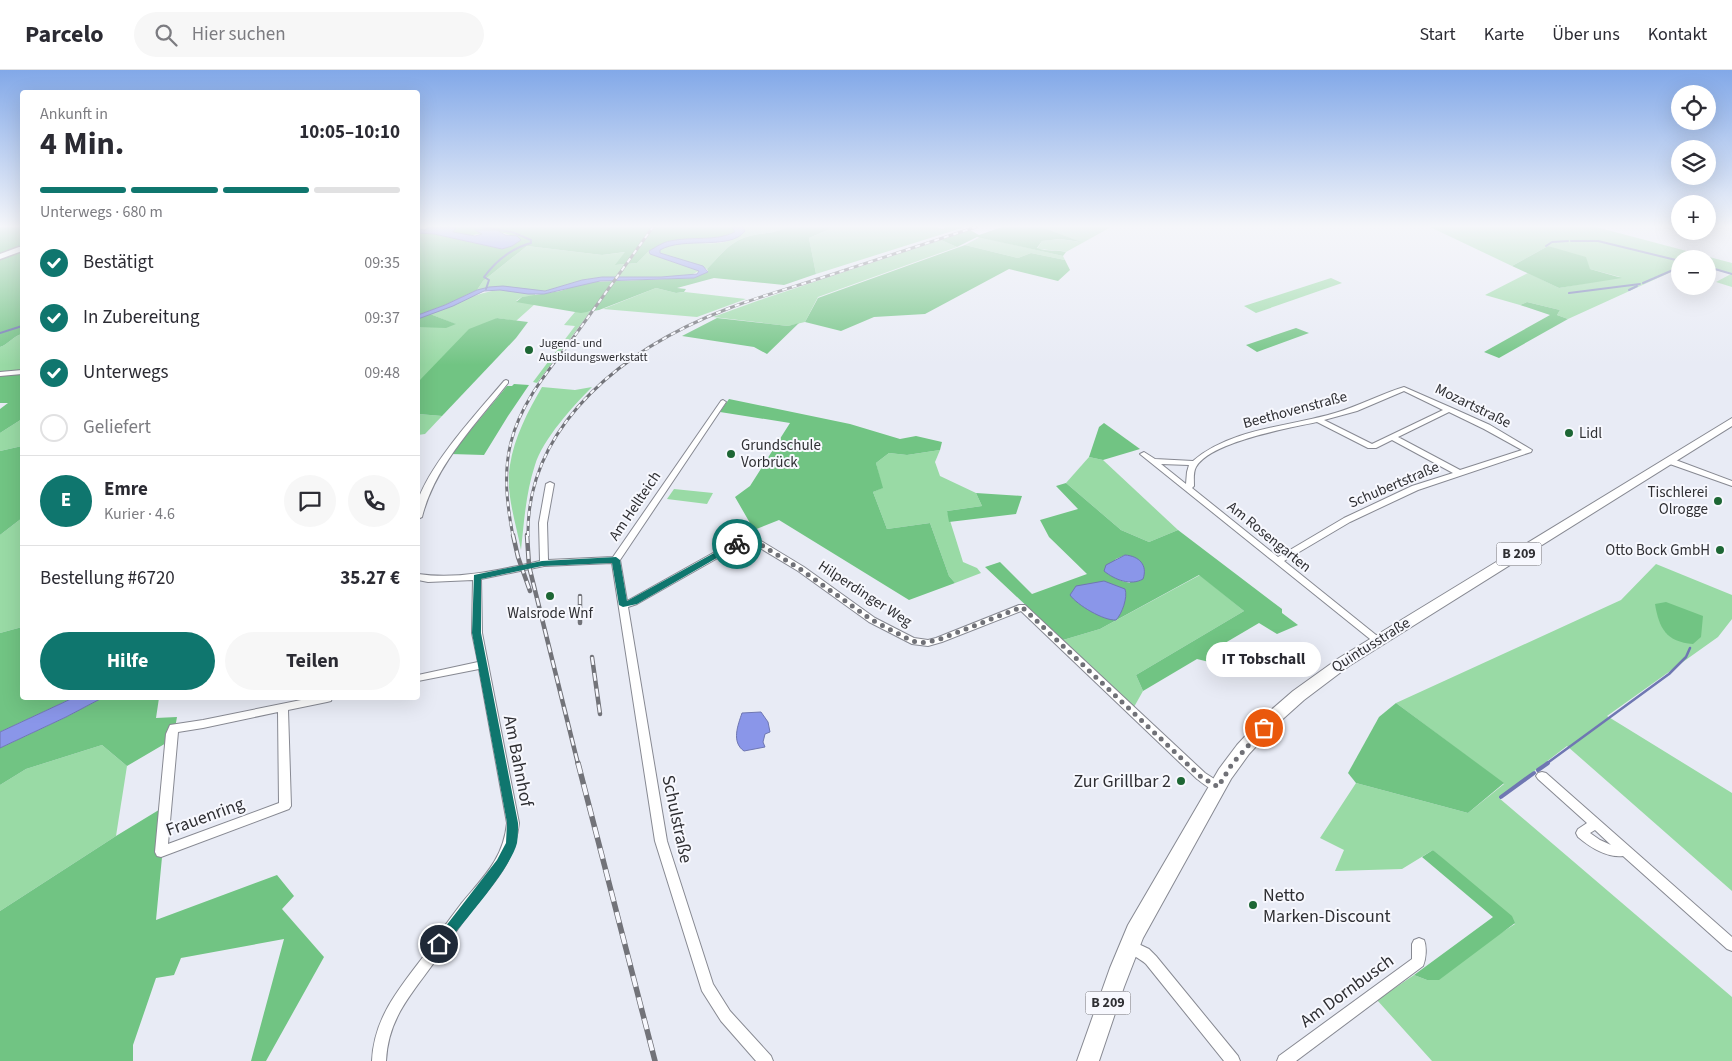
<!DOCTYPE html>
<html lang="de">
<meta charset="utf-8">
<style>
:root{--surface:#fff;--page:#f7f7f7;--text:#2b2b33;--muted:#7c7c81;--line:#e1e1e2;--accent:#0f766e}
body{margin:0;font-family:"Source Sans 3",sans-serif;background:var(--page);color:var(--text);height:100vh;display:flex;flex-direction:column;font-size:19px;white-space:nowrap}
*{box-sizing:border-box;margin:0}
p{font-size:16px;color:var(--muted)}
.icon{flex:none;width:28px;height:28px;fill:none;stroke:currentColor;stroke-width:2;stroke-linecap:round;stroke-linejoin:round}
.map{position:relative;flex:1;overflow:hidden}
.side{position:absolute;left:20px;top:20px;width:400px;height:610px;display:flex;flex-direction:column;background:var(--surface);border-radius:5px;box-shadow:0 5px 20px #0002}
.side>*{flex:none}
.buttons{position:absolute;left:1671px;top:15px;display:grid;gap:10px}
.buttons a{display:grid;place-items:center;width:45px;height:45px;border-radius:50%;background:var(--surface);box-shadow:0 5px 20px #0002;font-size:25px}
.pin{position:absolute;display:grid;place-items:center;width:42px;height:42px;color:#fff;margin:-21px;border:2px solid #fff;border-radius:50%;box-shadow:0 1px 5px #0007}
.courier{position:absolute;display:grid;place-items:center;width:50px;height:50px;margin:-25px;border:4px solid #0f766e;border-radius:50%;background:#fff;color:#222;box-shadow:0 1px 6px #0007}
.bubble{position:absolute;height:35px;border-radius:18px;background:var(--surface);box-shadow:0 5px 20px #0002;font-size:16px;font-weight:700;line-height:35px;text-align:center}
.headline em{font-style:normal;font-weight:700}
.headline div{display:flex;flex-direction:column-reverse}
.headline{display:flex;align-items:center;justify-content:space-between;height:85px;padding:0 20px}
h1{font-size:32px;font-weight:700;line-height:38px}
.bar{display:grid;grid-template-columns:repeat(4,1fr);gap:8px 5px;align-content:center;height:60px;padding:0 20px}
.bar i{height:6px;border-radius:4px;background:var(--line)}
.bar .active{background:var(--accent)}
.bar p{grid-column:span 4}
.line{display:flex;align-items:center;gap:12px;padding:0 20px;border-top:1px solid var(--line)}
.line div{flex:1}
.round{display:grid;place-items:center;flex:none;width:52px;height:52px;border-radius:26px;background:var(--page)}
ol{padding:0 20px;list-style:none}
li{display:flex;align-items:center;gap:15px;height:55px}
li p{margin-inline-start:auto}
li .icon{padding:5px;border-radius:50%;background:var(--accent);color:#fff;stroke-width:4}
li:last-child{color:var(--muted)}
li i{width:28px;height:28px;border:2px solid var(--line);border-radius:50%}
.cta{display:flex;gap:10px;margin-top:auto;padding:10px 20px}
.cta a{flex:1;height:58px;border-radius:30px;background:var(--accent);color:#fff;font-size:20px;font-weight:700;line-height:58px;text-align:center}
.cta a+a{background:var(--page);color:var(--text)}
header{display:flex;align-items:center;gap:30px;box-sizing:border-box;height:70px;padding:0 25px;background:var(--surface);border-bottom:1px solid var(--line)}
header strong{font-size:24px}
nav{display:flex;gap:28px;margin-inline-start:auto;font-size:18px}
.search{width:350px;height:45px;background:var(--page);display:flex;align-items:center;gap:12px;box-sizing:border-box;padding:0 18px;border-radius:28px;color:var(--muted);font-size:19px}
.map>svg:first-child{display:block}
.green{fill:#99daa5}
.forest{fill:#71c483;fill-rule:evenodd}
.water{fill:#8a96e9;stroke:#6f77b2}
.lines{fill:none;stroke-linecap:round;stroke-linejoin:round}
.stream-far2{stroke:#6f77b2;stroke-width:2}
.stream-far1{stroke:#6f77b2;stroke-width:2.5}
.stream{stroke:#6f77b2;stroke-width:4}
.street-casing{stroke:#878992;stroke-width:2}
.secondary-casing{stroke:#878992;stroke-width:3}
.primary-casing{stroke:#878992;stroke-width:2}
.street{fill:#fff;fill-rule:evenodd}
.secondary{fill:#fff;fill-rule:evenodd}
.primary{fill:#fff;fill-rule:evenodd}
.rail-far2-casing{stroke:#727379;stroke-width:3}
.rail-far1-casing{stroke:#727379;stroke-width:4.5}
.rail-casing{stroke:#727379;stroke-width:5.5}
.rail-far2{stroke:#f7f8fe;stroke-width:2;stroke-dasharray:5;stroke-linecap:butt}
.rail-far1{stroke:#f7f8fe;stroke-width:2.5;stroke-dasharray:8;stroke-linecap:butt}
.rail{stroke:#f7f8fe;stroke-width:4;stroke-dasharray:11;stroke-linecap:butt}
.route{fill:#0f766e}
.done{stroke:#707177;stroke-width:5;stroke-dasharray:0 9}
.poi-dot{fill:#1d6634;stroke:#f7f8fe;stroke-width:2}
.labels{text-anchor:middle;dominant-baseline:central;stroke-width:4;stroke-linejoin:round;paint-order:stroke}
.far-poi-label{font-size:12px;fill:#2f2f33;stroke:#f7f8fe;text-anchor:start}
.shield{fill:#f7f8fe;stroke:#6b6b70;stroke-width:1}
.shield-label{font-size:14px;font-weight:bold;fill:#2f2f33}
.street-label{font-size:15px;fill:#2f2f33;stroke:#f7f8fe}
.poi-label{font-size:15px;fill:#2f2f33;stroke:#f7f8fe;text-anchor:start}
.near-street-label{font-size:18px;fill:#2f2f33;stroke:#f7f8fe}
.near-poi-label{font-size:18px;fill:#2f2f33;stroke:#f7f8fe;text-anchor:end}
</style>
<header>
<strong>Parcelo</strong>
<div class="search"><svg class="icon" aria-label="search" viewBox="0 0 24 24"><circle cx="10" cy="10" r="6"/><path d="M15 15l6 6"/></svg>Hier suchen</div>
<nav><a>Start</a><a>Karte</a><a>Über uns</a><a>Kontakt</a></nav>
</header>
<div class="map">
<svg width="1732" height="991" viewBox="0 0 1732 991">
<rect width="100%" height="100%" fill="#e8ebf5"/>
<g class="green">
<path d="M743 157H787C772 165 760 162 746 167 727 174 720 186 707 199L660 183 659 180C684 166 708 179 731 170 736 168 741 164 745 161Z"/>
<polygon points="834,157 937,157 943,159 946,157 945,157 965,157 816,204 809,168"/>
<path d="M1042 157H1111L1066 182C1056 179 1048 181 1037 179L1042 171 1060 169 1080 172Z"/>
<polygon points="1430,157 1596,157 1732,193 1732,217 1716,212 1731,204 1708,198 1708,189 1680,189 1680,198 1568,249 1557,245 1560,240 1527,232 1520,235 1485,225 1528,203 1559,218 1620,207 1590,199 1548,176 1512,196"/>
<polygon points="980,167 1063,186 1065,190 1031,183 1018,188 965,175"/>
<polygon points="941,170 957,177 818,227 805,252 788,256 713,247 757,231"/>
<polygon points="527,176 602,185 626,182 616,195 637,193 649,181 650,184 699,201 691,205 661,207 602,207 582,210 545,221 489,217 477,220 483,211"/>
<polygon points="1331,208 1342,213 1256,243 1244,236"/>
<polygon points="656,218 676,223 685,222 746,229 697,247 603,239"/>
<path d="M500 220 535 224V226L522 227 516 231 535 234 516 251 497 248 418 312V257L455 254 430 244C454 236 475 222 500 220Z"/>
<polygon points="575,242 590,242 537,313 533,312 575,256 564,255"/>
<path d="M22 264V301L0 303V277C9 274 13 266 22 264Z"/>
<path d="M542 317 575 320 592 317C573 336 543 369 535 395 526 422 524 452 521 480 516 453 505 422 510 395 514 368 528 341 542 317Z"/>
<polygon points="418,344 442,346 425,364 418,365"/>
<polygon points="22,349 22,376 0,381 0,363"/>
<polygon points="940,380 935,392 940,406 976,423 982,436 947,441 963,492 977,498 981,503 955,513 949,506 930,453 887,459 873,422 882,418 876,393 889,383 907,385"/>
<polygon points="1089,387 1103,390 1178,460 1149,472 1121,460 1066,413"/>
<polygon points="674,419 713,423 707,434 667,429"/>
<polygon points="22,448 22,557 0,563 0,465"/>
<polygon points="1656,494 1732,525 1732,549 1718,567 1607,646 1732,723 1732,821 1567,676 1499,728 1732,927 1732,991 1432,991 1377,930 1414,905 1427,910 1515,854 1433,780 1402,799 1335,801 1344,780 1320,768 1356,713 1468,743 1504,714 1396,633 1621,530"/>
<polygon points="1200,505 1244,541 1136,605 1143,621 1134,637 1063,570 1100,559"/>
<polygon points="102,675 127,696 116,766 0,841 0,715 26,699"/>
</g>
<g class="forest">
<polygon points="0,157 22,157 22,177 0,185"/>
<path d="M453 157H732L736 162 723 168H697L669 171 649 181 637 193 615 195 625 182 602 185 527 176 483 211 477 220 445 235 418 245V163L434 164 502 179 512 176 521 170C514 166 505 163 499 162 485 159 469 172 452 161L455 158Z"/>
<path d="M787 157H834L809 168 816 204 784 215 714 208 677 218 686 219 684 222 676 223 656 218 599 240 581 243 516 232 522 227 560 221 588 212 694 208 708 201 707 199C720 186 727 174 746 167 760 162 772 165 787 157Z"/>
<path d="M1002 157H1042L1081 172 1060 169 1042 171 1037 178C1047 182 1056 179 1066 182L1063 186 977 167 957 177 941 170 970 160 979 165Z"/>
<polygon points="965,175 1018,188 1031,183 1065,190 1070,200 1058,211 1009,199 925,244 874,247 841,261 805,252 818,228"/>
<polygon points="1548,176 1586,187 1590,199 1622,208 1559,218 1512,196"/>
<path d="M22 181V264C13 266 9 274 0 277V189Z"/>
<polygon points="1527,232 1560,240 1557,245 1568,249 1499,288 1484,282 1550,245 1520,235"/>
<polygon points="430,244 456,254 446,258 418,257 418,249"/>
<polygon points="497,248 528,252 516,268 442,346 418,344 418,312 469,259"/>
<polygon points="717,248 788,256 799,253 767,284 754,277 682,266"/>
<polygon points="1296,258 1309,263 1257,282 1246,275"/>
<polygon points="22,303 22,349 0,363 0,339 8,333 0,333 0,305"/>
<polygon points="514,314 529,315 508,346 484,385 451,384 507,316 512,316"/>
<polygon points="729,329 850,354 900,369 916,366 942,372 940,380 907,385 889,383 876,393 883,418 873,422 887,459 930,453 949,506 955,513 909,530 779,450 754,460 735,427 750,416 790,353 720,342"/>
<polygon points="1104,353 1140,379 1103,390 1089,387 1099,357"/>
<polygon points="22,376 22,448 0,465 0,381"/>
<path d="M1066 413 1121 460 1149 472 1178 460 1282 539V543L1298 555 1277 564 1259 553 1225 573 1252 588 1237 599 1197 589 1143 621 1136 605 1244 541 1199 505 1100 559 1063 570 985 497 1000 492 1032 524 1087 504 1049 467 1040 450 1078 439 1056 416ZM1125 485 1131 486 1130 513 1122 511 1105 501 1116 489Z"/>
<polygon points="976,423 1022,426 1016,444 949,452 947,441 982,436"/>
<path d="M1666 532 1703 546 1701 567 1693 574C1666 572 1659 558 1655 534Z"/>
<polygon points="22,557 22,628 73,628 0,662 0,563"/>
<polygon points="102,628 159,628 156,648 177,647 173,669 127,696 102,675 26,699 0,715 0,678 66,647"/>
<polygon points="1396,633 1504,713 1468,743 1356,713 1348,703 1379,647"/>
<polygon points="167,735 156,850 277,805 294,826 282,839 324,887 266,991 251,991 284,869 181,888 174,905 156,908 133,975 133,991 0,991 0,841 116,766"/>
<polygon points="1433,780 1512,846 1515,853 1439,910 1427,910 1414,905 1493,847 1422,787"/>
</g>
<g class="water">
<polygon points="429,157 453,157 456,158 453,162 475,166 482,164 475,160 497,160 505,165 517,166 521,170 512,176 502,179 434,164 418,163 418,159 425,160"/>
<path d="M732 157H743L745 161C730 181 684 166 660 180V183L703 196 708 202 694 208 600 211 544 224H528L500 220 484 221 453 236 418 249V245L445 235 477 220 489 217 503 216 545 221 582 210 602 207H661L697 204 699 201 650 184 649 181C656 177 663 172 670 171 693 166 714 172 735 162Z"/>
<path d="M1125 485C1139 486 1148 495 1143 509 1131 516 1115 510 1104 501L1106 495Z"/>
<path d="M1104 511 1125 519C1128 527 1122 544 1116 550 1104 551 1077 535 1070 525L1076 516Z"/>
<polygon points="73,628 102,628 66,647 0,678 0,662"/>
<path d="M761 642 768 652 770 662 765 664 763 672 765 677 744 681C731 672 738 655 742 643Z"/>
</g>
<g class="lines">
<g class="stream-far2">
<path d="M482 157 512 162 531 170V173C512 178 496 191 484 207L489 210 486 219"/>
<polyline points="1571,171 1598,171 1680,191"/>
<polyline points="1546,176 1552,172 1568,171"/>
<polyline points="1708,197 1732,204"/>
<polyline points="1643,213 1680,197"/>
<polyline points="1629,220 1637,216"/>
<polyline points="1569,223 1640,214"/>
<polyline points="0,263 22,256"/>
</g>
<polyline class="stream-far1" points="1546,694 1669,604 1686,587 1690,578"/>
<g class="stream">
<polyline points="1538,700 1548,693"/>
<polyline points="1501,727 1534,703"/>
</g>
<defs>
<g id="street">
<polygon points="22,300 22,304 0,306 0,302"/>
<path d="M506 310 508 311V313C476 354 435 395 422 447L418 449C418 443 416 436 418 430 432 391 477 343 504 311Z"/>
<path d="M1404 317 1452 338 1490 355 1532 380 1531 382 1418 420 1350 452 1284 491 1381 569 1383 571 1381 573H1375L1140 384 1144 382 1155 389 1193 391C1232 358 1288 357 1335 343 1359 336 1381 324 1404 317ZM1404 321 1443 340 1372 374 1324 350 1357 341ZM1449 342 1484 359 1522 380 1460 400 1398 367ZM1317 352 1368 378H1376L1392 370 1453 403 1412 416 1344 448 1278 487 1192 418 1194 416C1194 410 1193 402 1196 397 1210 372 1289 358 1317 352ZM1161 394 1189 395 1187 402 1186 414Z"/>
<path d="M723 330 726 332 620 490 627 531 731 473 748 468 761 471 804 497 875 548 914 568 928 570 936 568 1019 535H1025L1205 703 1222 714 1224 717 1222 720C1213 723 1204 714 1197 709L1021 541 942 572 928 576 912 574 869 552 798 501 755 475 748 474 737 477 637 534 628 537 667 771 713 914 730 941 771 986 773 991H756L721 951 702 921 655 771 612 493 544 496 481 509 482 563 519 753C515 791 494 813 471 841 458 858 446 876 433 894 410 926 388 949 386 991H372C374 948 398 920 423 887 435 869 448 851 461 834 483 807 503 790 507 753L479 599 418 611V605L478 592 472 563 473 510 428 512 418 510V504C459 510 499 500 540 491L539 453 546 414 550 412 554 414 547 453 548 490 613 487 721 331Z"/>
<polygon points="1667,389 1673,389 1732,411 1732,416 1667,393 1666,391"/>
<path d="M311 628H332L331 631 327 632 288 640 291 736 289 739 161 787 157 786 155 782 166 664 170 655 203 650ZM278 642 279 733 168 774 178 662 203 658Z"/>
<path d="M1542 702 1546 703 1732 867V881L1727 879 1623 786C1606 788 1590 777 1578 767L1576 763 1578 759 1587 753 1538 709 1536 706 1538 703ZM1595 760 1611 775 1600 770 1590 763Z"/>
<path d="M1419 868 1424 870C1427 877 1426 889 1423 896L1296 991H1277L1279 986 1412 889V874L1414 870Z"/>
<path d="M1130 870 1149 879 1156 886 1238 986 1240 991H1224L1146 894C1140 888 1126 883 1123 876L1125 872Z"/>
</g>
<polygon id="secondary" points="19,177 22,177 22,181 0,189 0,184"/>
<polygon id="primary" points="1732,348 1732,356 1349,596 1304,630 1275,656 1249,684 1231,709 1143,868 1124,917 1099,991 1077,991 1110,898 1128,855 1219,699 1237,675 1263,647 1293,621 1339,588"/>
</defs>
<use href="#street" class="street-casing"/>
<use href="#secondary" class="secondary-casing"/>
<use href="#primary" class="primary-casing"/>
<use href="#street" class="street"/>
<use href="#secondary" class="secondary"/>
<use href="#primary" class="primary"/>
<defs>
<g id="rail-far2">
<path d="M513 466C507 435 503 403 511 372 521 332 549 300 573 268 600 231 626 194 653 157"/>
<path d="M528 466C526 352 630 276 727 239 758 227 790 218 821 208 873 191 924 174 976 157"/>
</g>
<g id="rail-far1">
<polyline points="513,465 518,487 530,521"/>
<polyline points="527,465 529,496 578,694"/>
<polyline points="580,526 580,553"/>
<polyline points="592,587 600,644"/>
</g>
<polyline id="rail" points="578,693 655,991"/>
</defs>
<use href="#rail-far2" class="rail-far2-casing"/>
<use href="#rail-far1" class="rail-far1-casing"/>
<use href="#rail" class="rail-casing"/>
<use href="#rail-far2" class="rail-far2"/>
<use href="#rail-far1" class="rail-far1"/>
<use href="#rail" class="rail"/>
</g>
<linearGradient id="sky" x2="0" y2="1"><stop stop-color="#82a8e8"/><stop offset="0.53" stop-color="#f5f6fa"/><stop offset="1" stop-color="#f5f6fa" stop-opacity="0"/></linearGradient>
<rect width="1732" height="295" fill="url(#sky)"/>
<path class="route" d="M734 472 741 474 637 534 623 537 619 535 612 493 542 496 481 509V563L518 753C518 759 518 766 517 773 510 800 462 853 443 878L439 880 435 878 433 874 435 870 497 790 506 773 507 753 472 563 474 505 542 491 616 487 620 490 627 531Z"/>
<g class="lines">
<polyline class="done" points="737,474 748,471 758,473 800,499 872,550 912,571 921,573 938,570 1022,537 1200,706 1218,717 1232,694 1264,658"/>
</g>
<g class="poi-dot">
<circle cx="529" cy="280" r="5"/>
<circle cx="1569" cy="363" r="5"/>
<circle cx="731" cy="384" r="5"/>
<circle cx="1718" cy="431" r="5"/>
<circle cx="1720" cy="480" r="5"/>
<circle cx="550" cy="526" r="5"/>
<circle cx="1181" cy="711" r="5"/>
<circle cx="1253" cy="835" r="5"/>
</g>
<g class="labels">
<g class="far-poi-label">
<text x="539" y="273">Jugend- und<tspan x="539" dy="14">Ausbildungswerkstatt</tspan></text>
</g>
<g class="shield">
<rect x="1496.5" y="472.5" width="45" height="23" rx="4"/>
<rect x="1085.5" y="921.5" width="45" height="23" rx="4"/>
</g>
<g class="shield-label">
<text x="1519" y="484">B 209</text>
<text x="1108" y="933">B 209</text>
</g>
<g class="street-label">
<text transform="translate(1473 336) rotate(26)">Mozartstraße</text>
<text transform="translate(1295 340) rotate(-15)">Beethovenstraße</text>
<text transform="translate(1394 415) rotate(-23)">Schubertstraße</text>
<text transform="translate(635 436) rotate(-56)">Am Hellteich</text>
<text transform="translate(1269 467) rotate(39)">Am Rosengarten</text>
<text transform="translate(865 524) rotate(33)">Hilperdinger Weg</text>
<text transform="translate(1371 575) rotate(-32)">Quintusstraße</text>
</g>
<g class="poi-label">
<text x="1579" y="363">Lidl</text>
<text x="741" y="375">Grundschule<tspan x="741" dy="17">Vorbrück</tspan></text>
<text x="1708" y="422" text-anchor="end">Tischlerei<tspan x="1708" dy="17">Olrogge</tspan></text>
<text x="1710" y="480" text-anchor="end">Otto Bock GmbH</text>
<text x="550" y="543" text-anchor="middle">Walsrode Wnf</text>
</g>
<g class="near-street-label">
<text transform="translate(518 691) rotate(79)">Am Bahnhof</text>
<text transform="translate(205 747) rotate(-20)">Frauenring</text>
<text transform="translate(677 749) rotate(78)">Schulstraße</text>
<text transform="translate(1347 921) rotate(-36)">Am Dornbusch</text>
</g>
<g class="near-poi-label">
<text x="1171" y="711">Zur Grillbar 2</text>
<text x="1263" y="825" text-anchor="start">Netto<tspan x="1263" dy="21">Marken-Discount</tspan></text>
</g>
</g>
</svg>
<div class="buttons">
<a><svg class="icon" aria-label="locate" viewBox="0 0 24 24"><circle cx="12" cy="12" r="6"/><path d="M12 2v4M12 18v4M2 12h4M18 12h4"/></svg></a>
<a><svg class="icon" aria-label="layers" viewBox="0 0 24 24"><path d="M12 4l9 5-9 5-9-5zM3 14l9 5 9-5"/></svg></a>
<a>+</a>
<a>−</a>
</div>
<div class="pin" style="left:1264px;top:658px;background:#ea580c"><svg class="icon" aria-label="bag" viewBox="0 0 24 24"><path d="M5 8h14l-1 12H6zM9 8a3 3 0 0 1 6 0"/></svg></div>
<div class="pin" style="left:439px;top:874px;background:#1f2937"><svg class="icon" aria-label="home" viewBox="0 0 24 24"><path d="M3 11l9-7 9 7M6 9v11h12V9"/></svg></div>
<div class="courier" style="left:737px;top:474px"><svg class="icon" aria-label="bike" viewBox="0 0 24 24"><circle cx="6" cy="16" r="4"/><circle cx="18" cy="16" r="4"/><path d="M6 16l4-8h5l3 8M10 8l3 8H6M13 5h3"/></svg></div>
<div class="bubble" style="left:1206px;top:572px;width:115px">IT Tobschall</div>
<section class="side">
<div class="headline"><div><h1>4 Min.</h1><p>Ankunft in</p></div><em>10:05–10:10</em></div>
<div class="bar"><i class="active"></i><i class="active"></i><i class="active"></i><i></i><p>Unterwegs · 680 m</p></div>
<ol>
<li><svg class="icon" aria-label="check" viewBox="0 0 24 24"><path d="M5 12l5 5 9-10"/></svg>Bestätigt<p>09:35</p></li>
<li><svg class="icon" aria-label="check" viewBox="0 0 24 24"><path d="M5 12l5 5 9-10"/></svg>In Zubereitung<p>09:37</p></li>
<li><svg class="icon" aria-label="check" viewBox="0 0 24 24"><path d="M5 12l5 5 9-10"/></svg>Unterwegs<p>09:48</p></li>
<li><i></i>Geliefert</li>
</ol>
<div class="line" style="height:90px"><b class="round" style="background:var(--accent);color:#fff">E</b><div><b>Emre</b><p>Kurier · 4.6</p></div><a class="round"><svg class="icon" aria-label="chat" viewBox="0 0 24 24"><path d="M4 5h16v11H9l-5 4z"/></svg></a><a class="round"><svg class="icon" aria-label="phone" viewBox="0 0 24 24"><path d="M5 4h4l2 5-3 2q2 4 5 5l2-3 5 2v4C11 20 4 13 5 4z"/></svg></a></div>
<div class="line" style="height:65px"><div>Bestellung #6720</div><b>35.27 €</b></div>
<div class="cta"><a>Hilfe</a><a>Teilen</a></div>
</section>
</div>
